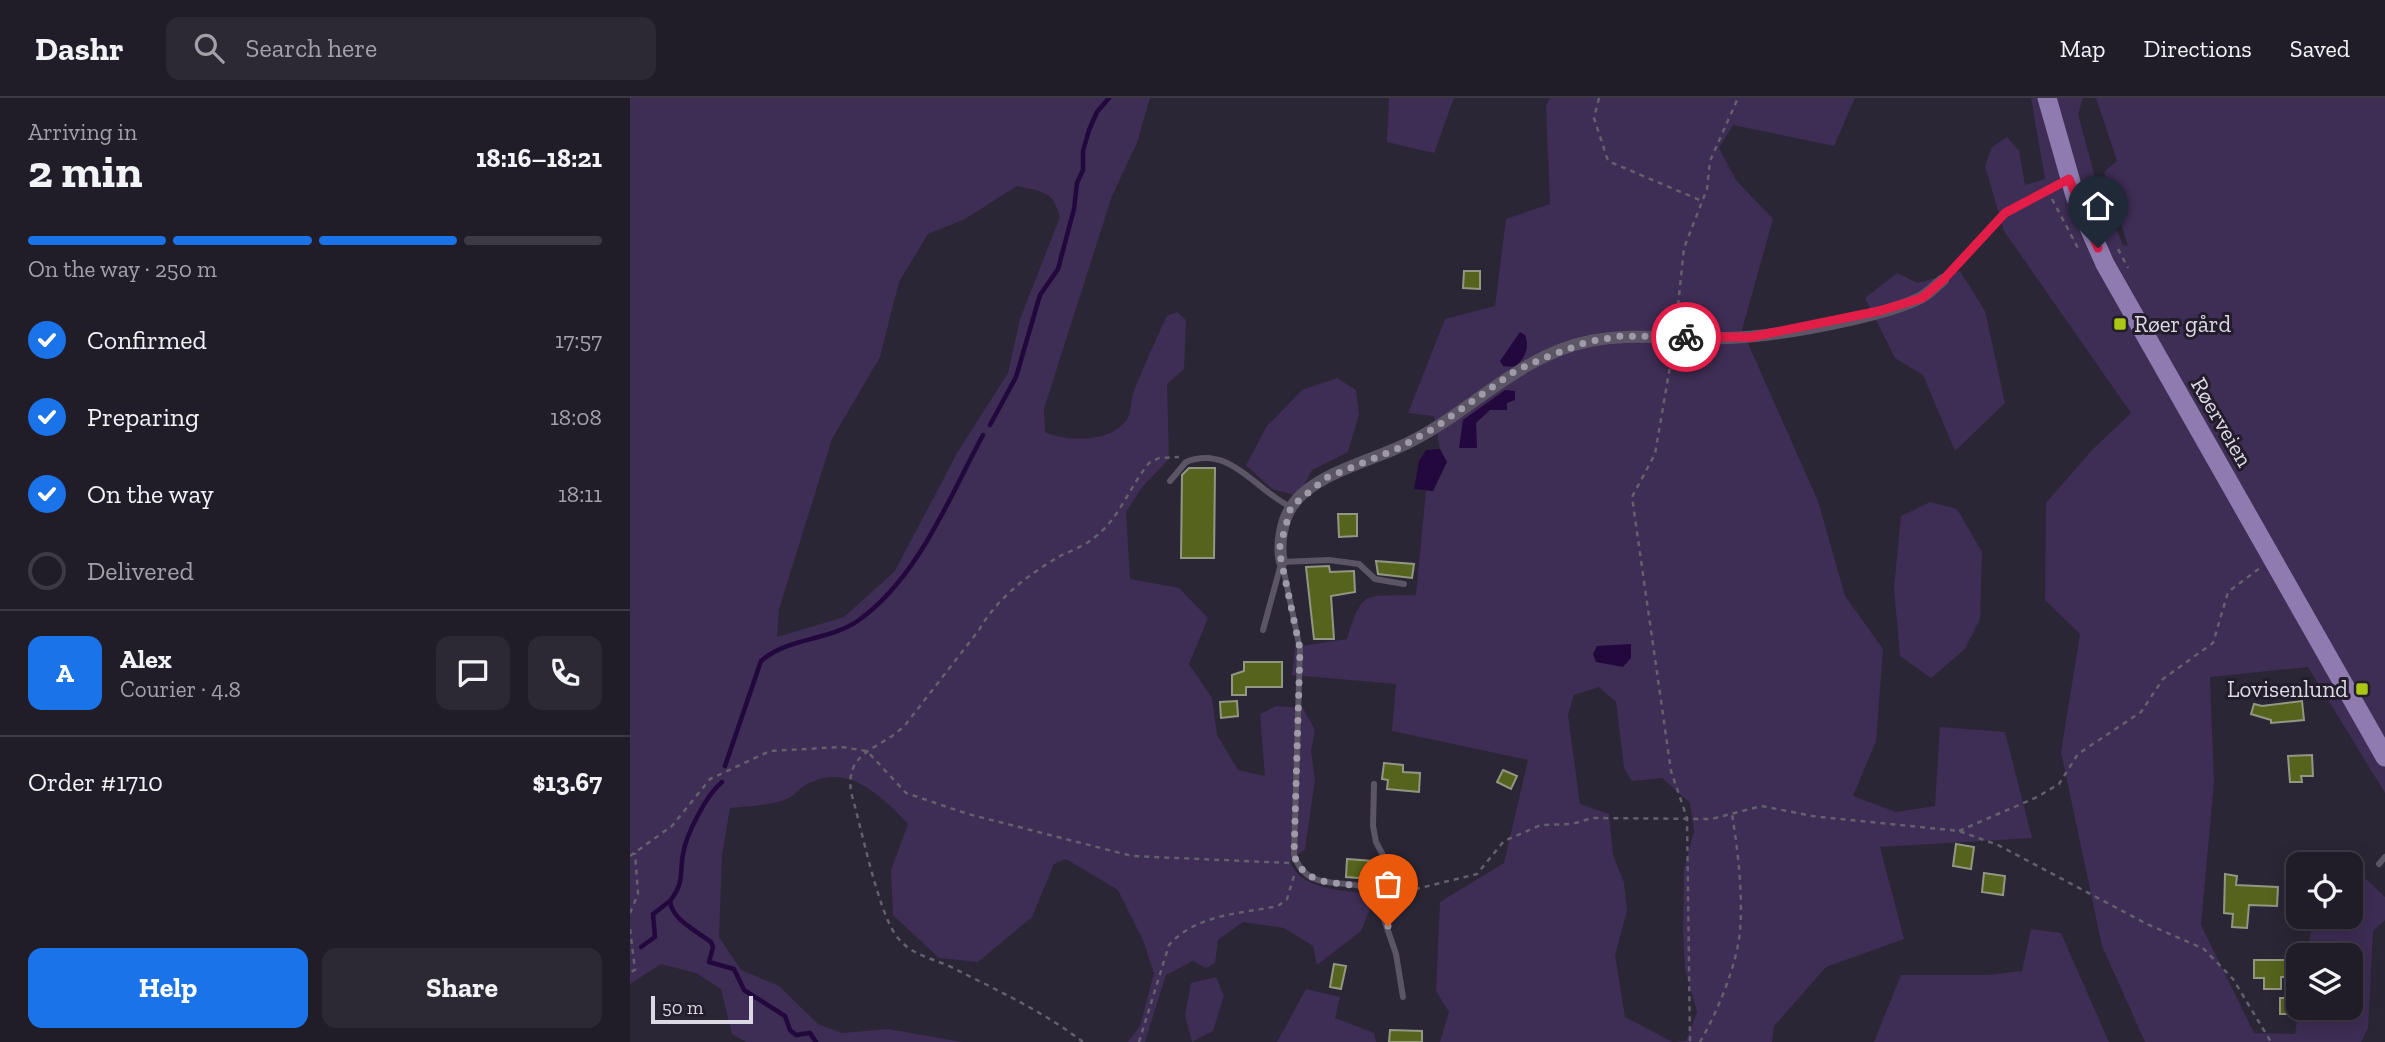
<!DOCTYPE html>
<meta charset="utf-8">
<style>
:root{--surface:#201c28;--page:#2d2934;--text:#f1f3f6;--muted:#a2a1a8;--line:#3d3a45;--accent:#1a73e8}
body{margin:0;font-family:"Zilla Slab",serif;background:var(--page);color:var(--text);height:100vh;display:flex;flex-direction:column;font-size:26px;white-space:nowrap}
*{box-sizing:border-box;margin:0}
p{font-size:23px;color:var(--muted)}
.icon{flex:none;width:38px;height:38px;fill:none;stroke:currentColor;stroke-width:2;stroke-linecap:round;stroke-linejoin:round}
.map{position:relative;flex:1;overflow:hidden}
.panel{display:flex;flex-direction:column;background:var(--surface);width:630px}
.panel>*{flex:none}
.buttons{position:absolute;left:1656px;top:754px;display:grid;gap:14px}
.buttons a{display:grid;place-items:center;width:77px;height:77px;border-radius:14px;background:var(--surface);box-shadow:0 4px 18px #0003,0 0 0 2px var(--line);font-size:35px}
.scale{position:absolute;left:21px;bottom:18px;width:102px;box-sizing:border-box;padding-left:7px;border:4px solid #ddd9e4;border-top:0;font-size:19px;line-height:24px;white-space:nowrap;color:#ddd9e4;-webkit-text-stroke:5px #221c2b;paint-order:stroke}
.pin{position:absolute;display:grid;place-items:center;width:60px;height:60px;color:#fff;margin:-72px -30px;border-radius:50% 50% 50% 0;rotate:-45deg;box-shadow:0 0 7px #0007}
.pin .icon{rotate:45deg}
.courier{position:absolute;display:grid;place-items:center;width:70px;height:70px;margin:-35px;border:5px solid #e11d48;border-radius:50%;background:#fff;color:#222;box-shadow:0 2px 9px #0007}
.overview em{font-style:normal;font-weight:800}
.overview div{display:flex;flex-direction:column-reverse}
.overview{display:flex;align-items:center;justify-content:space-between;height:119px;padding:0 28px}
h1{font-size:46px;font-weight:800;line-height:52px}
.bar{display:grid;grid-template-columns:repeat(4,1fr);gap:10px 7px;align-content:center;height:84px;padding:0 28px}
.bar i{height:9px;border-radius:5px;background:var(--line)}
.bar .current{background:var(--accent)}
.bar p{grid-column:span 4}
.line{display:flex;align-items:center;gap:18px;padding:0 28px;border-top:2px solid var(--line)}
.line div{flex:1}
.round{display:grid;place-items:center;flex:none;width:74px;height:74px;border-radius:14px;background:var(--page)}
ol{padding:0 28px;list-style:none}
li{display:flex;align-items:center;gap:21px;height:77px}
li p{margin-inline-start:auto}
li .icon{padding:7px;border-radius:50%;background:var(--accent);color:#fff;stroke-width:4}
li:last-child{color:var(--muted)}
li i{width:38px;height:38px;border:4px solid var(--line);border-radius:50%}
.cta{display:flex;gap:14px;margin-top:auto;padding:14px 28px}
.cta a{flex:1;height:80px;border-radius:14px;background:var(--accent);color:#fff;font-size:28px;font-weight:800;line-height:80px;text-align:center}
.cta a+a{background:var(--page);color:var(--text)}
header{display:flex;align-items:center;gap:42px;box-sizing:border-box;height:98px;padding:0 35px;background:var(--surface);border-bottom:2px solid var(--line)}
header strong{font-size:33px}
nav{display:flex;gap:38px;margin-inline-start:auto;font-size:24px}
.search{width:490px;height:63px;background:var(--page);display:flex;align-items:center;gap:18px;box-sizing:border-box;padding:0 24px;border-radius:14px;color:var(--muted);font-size:26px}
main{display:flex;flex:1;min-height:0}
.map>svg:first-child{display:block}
.green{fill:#3e2d54;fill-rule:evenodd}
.water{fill:#23083e}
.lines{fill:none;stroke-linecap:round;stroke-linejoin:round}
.stream{stroke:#23083e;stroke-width:4.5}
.building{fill:#55631c;stroke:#929783;stroke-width:2}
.path{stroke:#64606d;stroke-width:2.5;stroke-dasharray:5 5;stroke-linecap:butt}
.service{stroke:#5b5566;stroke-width:6}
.minor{stroke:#5b5566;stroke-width:12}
.primary{stroke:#8f7baf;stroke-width:19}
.done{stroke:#9f9aa7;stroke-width:7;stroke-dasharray:0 12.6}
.route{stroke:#e11d48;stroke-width:9}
.poi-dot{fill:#abc615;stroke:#221c2b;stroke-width:2.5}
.labels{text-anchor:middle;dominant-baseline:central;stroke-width:6;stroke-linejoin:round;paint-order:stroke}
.poi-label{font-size:23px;fill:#ddd9e4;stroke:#221c2b;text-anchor:start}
.street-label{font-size:23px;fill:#ddd9e4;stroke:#221c2b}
</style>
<header>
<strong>Dashr</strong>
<div class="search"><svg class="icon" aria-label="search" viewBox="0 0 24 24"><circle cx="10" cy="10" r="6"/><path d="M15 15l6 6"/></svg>Search here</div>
<nav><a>Map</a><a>Directions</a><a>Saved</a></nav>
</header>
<main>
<section class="panel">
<div class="overview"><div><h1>2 min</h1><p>Arriving in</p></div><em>18:16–18:21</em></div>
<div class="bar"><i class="current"></i><i class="current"></i><i class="current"></i><i></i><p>On the way · 250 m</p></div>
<ol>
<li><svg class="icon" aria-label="check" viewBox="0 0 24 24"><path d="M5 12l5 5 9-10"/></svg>Confirmed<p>17:57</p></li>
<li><svg class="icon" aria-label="check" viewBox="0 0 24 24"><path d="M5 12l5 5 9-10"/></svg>Preparing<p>18:08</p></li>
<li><svg class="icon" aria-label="check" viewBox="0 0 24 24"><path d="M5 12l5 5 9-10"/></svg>On the way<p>18:11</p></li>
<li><i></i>Delivered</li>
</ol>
<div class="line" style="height:126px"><b class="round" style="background:var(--accent);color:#fff">A</b><div><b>Alex</b><p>Courier · 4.8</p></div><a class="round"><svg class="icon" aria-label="chat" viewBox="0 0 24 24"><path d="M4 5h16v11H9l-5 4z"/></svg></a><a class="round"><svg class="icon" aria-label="phone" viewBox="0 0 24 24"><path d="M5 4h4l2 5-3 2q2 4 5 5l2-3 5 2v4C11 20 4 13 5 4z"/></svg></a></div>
<div class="line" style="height:91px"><div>Order #1710</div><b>$13.67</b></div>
<div class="cta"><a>Help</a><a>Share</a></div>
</section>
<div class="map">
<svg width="1755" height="944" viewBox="0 0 1755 944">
<rect width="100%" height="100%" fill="#2b2635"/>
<g class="green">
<path d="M0 0H520L507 45 482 98 442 223 414 311 415 334C438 344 478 345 496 323 502 316 500 302 504 293 514 267 525 243 537 218L547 214 556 222 554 271 537 286 539 361 513 388 496 414 500 481 549 490 578 520 559 566 582 600 587 637 608 672 635 678 630 616 646 608 673 610 685 632 681 653 685 682 675 751 660 763C670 792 709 791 735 796L742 806 731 833 687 867 683 848 654 830 613 824 588 842 585 865 576 870 563 863 536 877 515 944H498L510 928 524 875 513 842 488 792 436 761 424 766 402 819 348 864 309 860 263 817 261 772 278 726C252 698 216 663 176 687 169 690 165 697 159 700 141 708 119 708 100 710L92 757 89 839 111 872 149 888 188 926 212 935 258 931 332 944H116L102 936 91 891 66 875 31 866 0 886ZM387 88C412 94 423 92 430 119L390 221 378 275 327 355 265 473 214 519 147 539 149 511 202 341 250 259 269 184 298 136 335 121Z"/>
<polygon points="759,0 824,0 804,55 757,44"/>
<path d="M920 0H1225L1204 48 1103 27 1089 50 1106 82 1143 121 1112 232 1188 403 1215 498 1253 551 1246 643 1223 698 1266 714 1305 708 1310 629 1375 634 1402 740 1250 749 1274 841 1196 869 1144 928 1142 944H810L819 914 806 893 810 804 874 765 898 662 762 633 766 586 662 577 665 549 717 541C733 489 735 499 786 497L796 392 803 393 816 364 810 351 804 318 778 315 815 221 865 208 876 121 920 106 916 8ZM969 589 986 604 994 670 1002 683 1032 680 1060 705 1064 733 1054 771 1053 834 1055 871 1067 914 1056 943 1043 944 995 919 985 857 997 813 994 785 983 757 979 716 950 706 938 617 944 597Z"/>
<polygon points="1401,0 1453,0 1448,16 1465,79 1493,147 1498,148 1474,74 1487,63 1466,0 1755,0 1755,695 1678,569 1580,579 1584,684 1571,827 1624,935 1665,936 1669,910 1720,910 1720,858 1677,857 1683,819 1720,819 1720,784 1737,782 1755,799 1755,822 1743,833 1738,930 1731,944 1515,944 1472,848 1431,654 1450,536 1415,502 1416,405 1461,353 1501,315 1374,133 1355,68 1362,49 1377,39 1389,53 1395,87 1415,81"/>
<polygon points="1330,173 1355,213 1375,305 1325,353 1293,277 1265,260 1235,200 1267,175 1288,185"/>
<polygon points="707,280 726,292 729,317 718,354 682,372 668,398 642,391 616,367 637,328 672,292"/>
<polygon points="1300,404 1327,411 1352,454 1350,521 1335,551 1301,580 1270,558 1264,490 1271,418"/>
<polygon points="1401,831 1431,835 1479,944 1244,944 1271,877 1357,877 1392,873"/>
<polygon points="586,879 594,898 583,933 562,944 555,917 561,885"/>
<polygon points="676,891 710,899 705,920 744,935 746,944 647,944"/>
</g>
<g class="water">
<path d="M890 234 895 237C900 250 895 260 885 269L873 268 870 263Z"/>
<polygon points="875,292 885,293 885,302 877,305 877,312 860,312 846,325 847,350 829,350 833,322"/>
<polygon points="810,351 817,364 803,393 784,391 789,363 796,352"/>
<polygon points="1001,546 1001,560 993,569 966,564 963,556 967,548"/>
</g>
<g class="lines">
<g class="stream">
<polyline points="360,327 386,279 410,197 428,171 444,111 447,85 453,72 453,53 459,32 467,14 479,0"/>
<path d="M95 668 131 563C158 539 200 543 229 522 288 480 319 400 353 337"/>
<path d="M92 684C76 697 56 737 53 756 49 778 55 783 40 803 42 822 67 833 81 844L83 849 79 864 104 871 114 892 155 918 160 932 166 937 180 935 186 944"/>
<polyline points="11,849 25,839 23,816 40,803"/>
</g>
</g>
<g class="building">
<polygon points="834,173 850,173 850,191 833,190"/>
<polygon points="559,370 585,370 584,460 551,460 552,377"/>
<polygon points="708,416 727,416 727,438 709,439"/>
<polygon points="746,463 784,466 782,480 748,476"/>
<polygon points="699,468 700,474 724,473 725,494 701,498 704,541 684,541 676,469"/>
<polygon points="614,564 652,564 652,589 616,589 616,597 602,597 602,577 614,573"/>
<polygon points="607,603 608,618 591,620 590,604"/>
<polygon points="1672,603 1674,622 1641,625 1641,622 1621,616 1624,606 1632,608"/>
<polygon points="1682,657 1683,678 1671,678 1672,684 1660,684 1658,658"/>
<polygon points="754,665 773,667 773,674 790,675 789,694 757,691 758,682 752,681"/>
<polygon points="873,672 887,678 881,691 867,684"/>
<polygon points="1326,746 1344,749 1341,771 1323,768"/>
<polygon points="717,761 743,763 742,781 716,779"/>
<polygon points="1354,775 1375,778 1373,797 1352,794"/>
<polygon points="1595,776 1607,778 1606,787 1648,789 1647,808 1619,807 1617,830 1602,829 1603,816 1594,815"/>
<polygon points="1624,862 1659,862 1659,879 1651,879 1651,891 1634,891 1634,880 1624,880"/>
<polygon points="704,866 716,868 711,891 700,889"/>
<rect x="1650" y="900" width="13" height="16"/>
<polygon points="760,932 792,933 792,944 759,944"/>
</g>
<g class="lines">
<g class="path">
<polyline points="969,0 964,20 978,63 1072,103"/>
<polyline points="1422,101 1450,154"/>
<polyline points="1488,151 1498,170"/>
<polyline points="1046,227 1054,150 1077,91 1080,63 1108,0"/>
<polyline points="1043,251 1025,356 1002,399 1041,673 1057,720 1060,944"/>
<polyline points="1329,733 1407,699 1429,686 1448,656 1511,614 1533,581 1583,545 1598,494 1631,469"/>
<polyline points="0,758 42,728 80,681 140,653 211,649 237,653 276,695 338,716 502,758 659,765"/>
<polyline points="755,792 786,791 847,776 874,743 911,727 942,726 962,720 1081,721 1132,708 1182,718 1329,733 1368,747 1517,826 1574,851 1603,881 1641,944"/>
<polyline points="0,815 8,796 5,755"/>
<polyline points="0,831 5,872 0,874"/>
<path d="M453 944C414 914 367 892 323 870 301 859 280 858 265 836 247 809 231 728 221 694 215 651 252 652 276 626L349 532C367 500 400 475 432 457 443 452 456 447 465 439 489 421 500 388 519 365L529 360 549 359"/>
<path d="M509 944 539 847C567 816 609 816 648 808L657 801 664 778"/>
<path d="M1070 944C1087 915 1107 867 1110 833 1113 796 1108 753 1102 716"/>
</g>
<g class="service">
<polyline points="1313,182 1375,115 1437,81"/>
<path d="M540 383 556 364C600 346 626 393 661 409"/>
<path d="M652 464 670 551 664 757C678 799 721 776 745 795L766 856 773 899"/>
<polyline points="652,464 699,462 729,466 745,481 774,486"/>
<polyline points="633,532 651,466"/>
<polyline points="1749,766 1755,759"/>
<polyline points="742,792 755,775 755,761 746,744 743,728 744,686"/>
</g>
<path class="minor" d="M652 464C648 448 652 422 662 408 681 378 736 364 767 350 835 321 885 258 960 243 1006 234 1051 242 1097 240 1143 239 1248 220 1288 201 1298 197 1305 188 1313 182"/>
<polyline class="primary" points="1417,0 1445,98 1475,166 1755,659"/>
</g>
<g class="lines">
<path class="done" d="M758 828 742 792C715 781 676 793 664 757L670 551 649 452 661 409 696 380 769 350 806 329 885 273 914 260 957 244 992 238 1056 239"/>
<polyline class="route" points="1056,239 1121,239 1249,213 1292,200 1313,182 1375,115 1439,81 1468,150"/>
</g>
<g class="poi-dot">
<rect x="1483" y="219" width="14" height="14" rx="3.5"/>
<rect x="1725" y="584" width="14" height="14" rx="3.5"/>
</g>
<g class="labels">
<g class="poi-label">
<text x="1504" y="226">Røer gård</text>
<text x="1718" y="591" text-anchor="end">Lovisenlund</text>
</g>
<g class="street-label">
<text transform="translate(1592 324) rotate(60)">Røerveien</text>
</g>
</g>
</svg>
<div class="buttons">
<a><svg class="icon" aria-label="locate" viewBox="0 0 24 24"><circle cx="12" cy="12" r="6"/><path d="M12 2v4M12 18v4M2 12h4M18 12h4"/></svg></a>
<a><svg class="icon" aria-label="layers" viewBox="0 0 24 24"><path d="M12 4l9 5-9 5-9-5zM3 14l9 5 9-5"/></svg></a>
</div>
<div class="scale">50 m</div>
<div class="pin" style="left:758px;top:828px;background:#ea580c"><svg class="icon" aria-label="bag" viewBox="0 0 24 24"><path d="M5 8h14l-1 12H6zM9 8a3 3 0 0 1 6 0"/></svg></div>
<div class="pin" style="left:1468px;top:150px;background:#1f2937"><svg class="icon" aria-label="home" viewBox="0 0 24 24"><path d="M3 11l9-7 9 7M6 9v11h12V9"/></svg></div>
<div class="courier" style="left:1056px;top:239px"><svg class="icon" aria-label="bike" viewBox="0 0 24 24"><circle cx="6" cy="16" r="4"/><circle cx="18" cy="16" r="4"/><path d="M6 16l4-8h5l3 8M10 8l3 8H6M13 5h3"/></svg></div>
</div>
</main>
